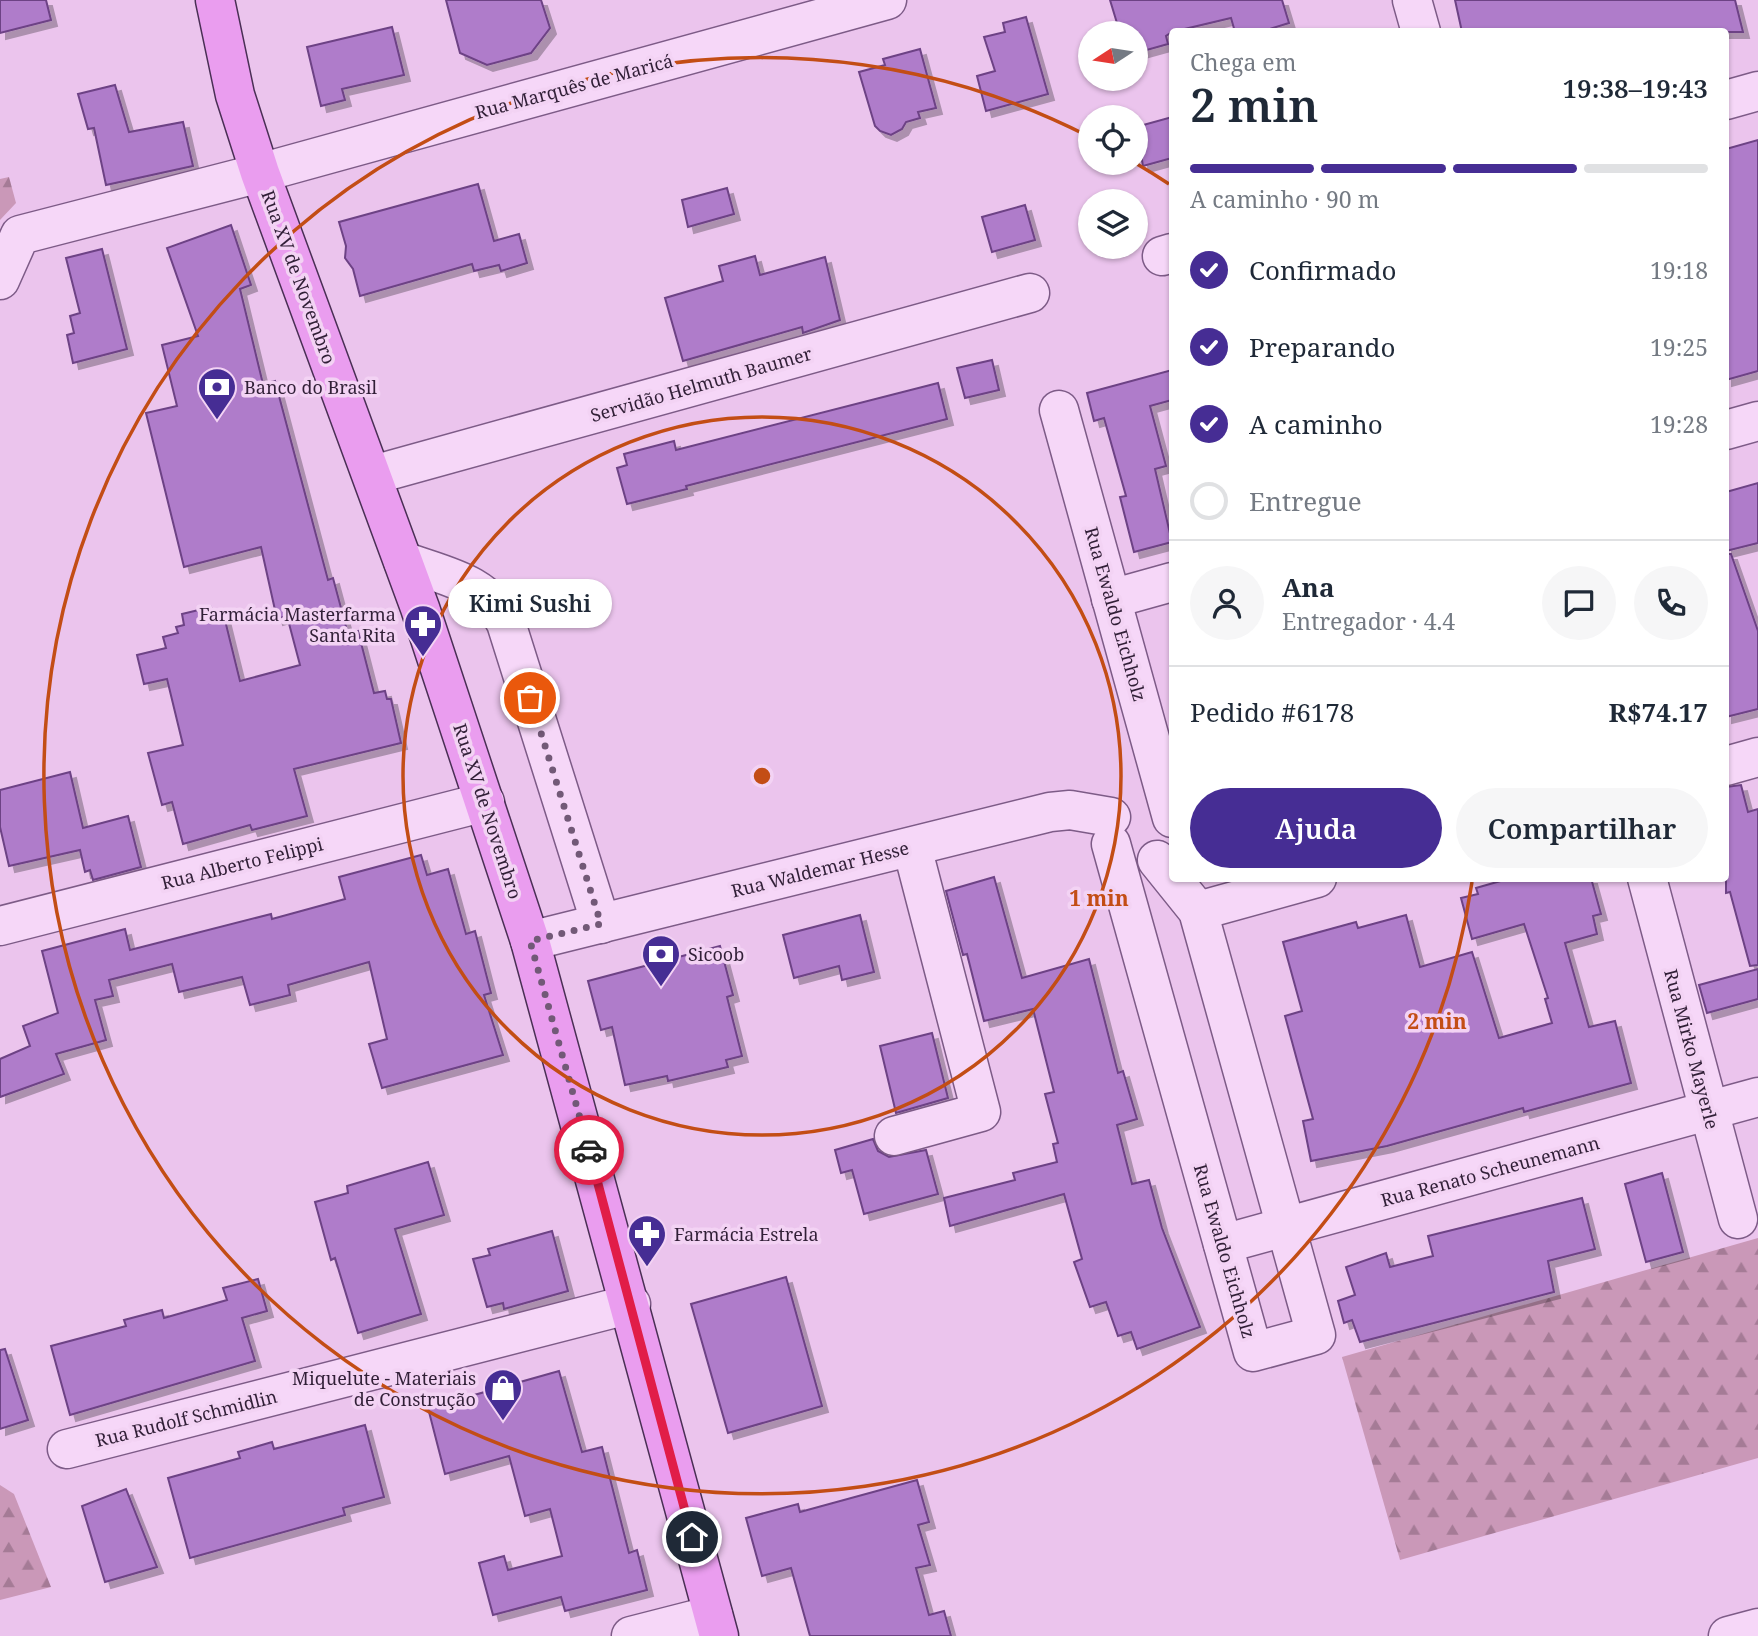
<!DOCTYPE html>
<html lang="pt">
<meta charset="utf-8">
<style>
:root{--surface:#fff;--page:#f6f6f7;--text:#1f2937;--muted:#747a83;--line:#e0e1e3;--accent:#462d94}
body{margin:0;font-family:"Noto Serif",serif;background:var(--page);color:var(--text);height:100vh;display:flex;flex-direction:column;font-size:26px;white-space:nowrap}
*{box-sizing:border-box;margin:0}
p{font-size:23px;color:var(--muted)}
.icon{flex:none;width:38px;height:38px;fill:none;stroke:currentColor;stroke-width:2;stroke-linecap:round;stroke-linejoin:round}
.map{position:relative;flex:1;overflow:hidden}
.side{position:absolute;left:1169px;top:28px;width:560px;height:854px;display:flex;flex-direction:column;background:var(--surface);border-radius:7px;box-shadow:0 2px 5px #0004}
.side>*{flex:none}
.needle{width:46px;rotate:258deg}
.fabs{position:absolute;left:1078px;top:21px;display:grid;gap:14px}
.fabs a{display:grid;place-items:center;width:70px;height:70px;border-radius:50%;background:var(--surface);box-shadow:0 2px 5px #0004;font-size:35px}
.pin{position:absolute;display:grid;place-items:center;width:60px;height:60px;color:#fff;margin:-30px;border:4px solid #fff;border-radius:50%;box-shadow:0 2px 7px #0007}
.courier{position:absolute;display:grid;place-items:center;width:70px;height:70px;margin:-35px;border:5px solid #e11d48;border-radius:50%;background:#fff;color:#222;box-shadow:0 2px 9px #0007}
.bubble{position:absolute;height:49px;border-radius:24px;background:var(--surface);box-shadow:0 2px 5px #0004;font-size:23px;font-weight:600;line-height:49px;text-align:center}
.overview em{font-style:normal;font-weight:600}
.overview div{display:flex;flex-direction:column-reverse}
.overview{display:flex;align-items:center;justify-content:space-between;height:119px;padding:0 21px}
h1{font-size:46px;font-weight:600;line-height:52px}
.bar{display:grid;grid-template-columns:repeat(4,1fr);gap:10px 7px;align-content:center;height:84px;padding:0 21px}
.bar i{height:9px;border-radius:5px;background:var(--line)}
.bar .on{background:var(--accent)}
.bar p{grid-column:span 4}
.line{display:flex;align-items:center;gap:18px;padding:0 21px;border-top:2px solid var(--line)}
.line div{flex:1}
.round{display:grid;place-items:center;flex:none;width:74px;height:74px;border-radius:37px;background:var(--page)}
ol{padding:0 21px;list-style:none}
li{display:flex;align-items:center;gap:21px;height:77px}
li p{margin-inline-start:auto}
li .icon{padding:7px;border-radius:50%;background:var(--accent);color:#fff;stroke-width:4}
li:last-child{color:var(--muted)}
li i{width:38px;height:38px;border:4px solid var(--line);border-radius:50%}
.primary-button{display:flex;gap:14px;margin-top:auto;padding:14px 21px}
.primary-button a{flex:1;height:80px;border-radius:42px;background:var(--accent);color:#fff;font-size:28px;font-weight:600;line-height:80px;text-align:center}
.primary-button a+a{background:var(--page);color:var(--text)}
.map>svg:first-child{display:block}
.forest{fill:url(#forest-firs)}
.building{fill:#af7bca;stroke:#6d4285;stroke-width:2;filter:url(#shadow)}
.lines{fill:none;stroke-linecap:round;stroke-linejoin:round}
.minor-casing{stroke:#7d5b87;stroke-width:41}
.major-casing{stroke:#4a2f55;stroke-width:41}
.minor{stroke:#f6d7f8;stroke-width:38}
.major{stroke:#ea9def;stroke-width:38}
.done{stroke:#725977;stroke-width:7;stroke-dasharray:0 12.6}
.route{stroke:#e11d48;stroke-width:9}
.ring{fill:none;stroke:#c34d15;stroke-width:3.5}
.labels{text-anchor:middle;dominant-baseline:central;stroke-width:7;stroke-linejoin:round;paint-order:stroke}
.street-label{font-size:18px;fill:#311f37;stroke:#f3d3f4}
.poi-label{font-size:18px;fill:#311f37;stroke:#f3d3f4;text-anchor:start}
.centre{fill:#c34d15;stroke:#f3d3f4;stroke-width:3.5}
.ring-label{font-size:21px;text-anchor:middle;font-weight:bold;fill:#c34d15;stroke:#f3d3f4;stroke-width:7;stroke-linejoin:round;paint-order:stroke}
</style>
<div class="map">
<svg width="1758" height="1636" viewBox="0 0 1758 1636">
<defs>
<pattern id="forest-firs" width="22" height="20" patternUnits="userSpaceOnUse" patternTransform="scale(1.75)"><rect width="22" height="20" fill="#ca98b8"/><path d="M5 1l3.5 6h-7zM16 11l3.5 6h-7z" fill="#a57b96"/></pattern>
<filter id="shadow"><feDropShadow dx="6" dy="6" stdDeviation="0" flood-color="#0004"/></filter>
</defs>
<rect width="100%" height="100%" fill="#ebc4ed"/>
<g class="forest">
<polygon points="9,177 16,203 0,220 0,179"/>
<polygon points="1758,1238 1758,1458 1400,1560 1342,1357"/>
<polygon points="0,1485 14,1494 51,1587 0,1600"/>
</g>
<g class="building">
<polygon points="0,0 46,0 51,20 0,33"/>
<polygon points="446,0 541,0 550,28 531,53 487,65 460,53"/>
<polygon points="1110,0 1282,0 1289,23 1260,32 1235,32 1231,18 1172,32 1166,36 1168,44 1136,53 1136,33 1120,33"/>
<polygon points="1455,0 1735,0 1743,32 1462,32"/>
<polygon points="1026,17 1048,94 986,111 977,76 995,71 984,37 1005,32 1003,23"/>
<polygon points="392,27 404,75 342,89 345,100 321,106 307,47"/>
<polygon points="920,49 936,108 918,112 920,118 906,122 902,129 891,135 880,131 875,126 859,72 885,65 883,59"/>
<polygon points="115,85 129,132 183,122 193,166 106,185 94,128 88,129 78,94"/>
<polygon points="1172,117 1172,158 1143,166 1136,127"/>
<polygon points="1758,140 1758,371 1726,380 1726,149"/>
<polygon points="478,184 494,241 519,234 527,263 501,271 499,265 474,271 472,264 360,296 353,269 345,258 346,246 339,222"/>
<polygon points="727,188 734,214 688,227 682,200"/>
<polygon points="1025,205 1035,240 992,252 982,217"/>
<polygon points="231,225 251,285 240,289 263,384 275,381 328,580 333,578 348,634 358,631 374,693 385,691 387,699 391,699 401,743 294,769 307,816 252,830 250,825 183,844 172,802 162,805 148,753 183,745 167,679 144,684 137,655 166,648 163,637 178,633 176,627 184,625 182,614 211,607 213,614 223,612 240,681 300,665 287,616 277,619 261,547 184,567 146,413 177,406 162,345 198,336 167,248"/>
<polygon points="102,249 127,349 73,363 67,335 74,333 70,316 80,313 66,258"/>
<polygon points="755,256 760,275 825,257 840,320 803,333 802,327 683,361 665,298 723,281 719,266"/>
<polygon points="992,360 999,390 965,398 957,368"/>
<polygon points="1172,370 1172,400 1150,406 1166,466 1155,469 1172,542 1134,552 1120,497 1126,496 1104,418 1094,421 1087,393"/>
<polygon points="938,383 947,419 686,486 687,489 627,504 617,468 627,465 624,454 674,441 676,450"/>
<polygon points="1758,483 1758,543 1726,551 1726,492"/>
<polygon points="1726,554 1731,554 1758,631 1758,709 1726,717"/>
<polygon points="70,772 83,828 128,816 141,867 93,880 90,870 85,872 80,850 9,866 0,827 0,790"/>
<polygon points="1741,785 1748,812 1758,809 1758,965 1750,966 1730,892 1726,893 1726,787"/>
<polygon points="421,855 427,875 448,869 466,934 475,931 491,993 484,995 503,1055 382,1088 369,1044 387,1039 369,962 288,985 290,995 250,1005 242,977 179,992 172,964 109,980 113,996 95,1000 106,1040 56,1054 64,1074 0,1097 0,1059 30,1046 23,1026 58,1013 42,951 125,929 130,950 271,914 272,919 345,899 339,877"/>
<polygon points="994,877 1022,978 1089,959 1118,1073 1123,1071 1137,1119 1117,1125 1132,1184 1149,1180 1162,1228 1200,1327 1137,1349 1131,1332 1118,1336 1106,1302 1090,1307 1074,1262 1082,1259 1064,1194 950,1226 944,1198 1015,1180 1013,1173 1057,1162 1053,1144 1058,1143 1045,1094 1054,1092 1033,1009 984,1021 967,954 963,955 946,891"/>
<polygon points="1511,878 1591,878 1601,914 1593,916 1597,934 1565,943 1589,1027 1615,1021 1631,1083 1524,1112 1523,1108 1387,1146 1311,1161 1303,1121 1313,1119 1285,1016 1302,1011 1283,942 1356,922 1358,928 1406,915 1420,967 1472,952 1499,1038 1552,1023 1545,999 1548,998 1524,924 1472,939 1461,898 1478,894 1476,888"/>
<polygon points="860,915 874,972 842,980 839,966 794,978 783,935"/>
<polygon points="720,946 733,995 727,997 742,1056 726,1060 728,1067 668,1081 667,1076 625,1085 612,1027 601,1030 588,981"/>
<polygon points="1758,969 1758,999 1707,1013 1699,985"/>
<polygon points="932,1033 948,1098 896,1113 880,1046"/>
<polygon points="873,1139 878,1151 889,1157 926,1150 938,1194 864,1214 852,1170 841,1173 835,1150"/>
<polygon points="428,1162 444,1215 395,1229 421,1314 358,1333 335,1258 331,1260 315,1202 348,1193 347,1186"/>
<polygon points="1662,1173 1683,1252 1646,1262 1625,1184"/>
<polygon points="1582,1198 1595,1249 1548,1261 1554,1292 1360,1342 1352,1320 1344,1323 1338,1301 1355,1295 1346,1267 1386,1253 1390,1267 1433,1256 1428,1236"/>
<polygon points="552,1231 568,1291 504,1309 503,1303 487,1307 473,1259 490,1255 488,1249"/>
<polygon points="786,1277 822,1406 728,1433 691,1304"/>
<polygon points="258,1279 267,1311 242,1318 255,1361 70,1415 51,1346 126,1326 124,1320 162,1310 164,1318 227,1300 223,1288"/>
<polygon points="5,1349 28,1420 0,1429 0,1350"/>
<polygon points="559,1371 582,1452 602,1447 629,1553 637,1550 647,1590 565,1611 561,1597 493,1615 479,1563 504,1556 508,1570 562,1556 550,1509 525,1516 509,1456 445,1474 428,1408"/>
<polygon points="365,1425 384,1497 343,1508 345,1515 190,1558 168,1478 240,1458 238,1452 272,1442 274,1449"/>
<polygon points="917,1480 929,1522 918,1525 930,1565 916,1568 929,1615 944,1611 951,1636 810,1636 791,1568 762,1576 746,1518 798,1504 800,1512"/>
<polygon points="126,1489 157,1567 105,1582 82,1506"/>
</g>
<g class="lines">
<defs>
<g id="minor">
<polyline points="1412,0 1421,32"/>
<polyline points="1726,100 1758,91"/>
<polyline points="1162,256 1172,253"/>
<polyline points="0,280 20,235 260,173 887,0"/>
<polyline points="1059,410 1172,818"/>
<polyline points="1726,430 1758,421"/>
<polyline points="373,475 1030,293"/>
<path d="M403 561C444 576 486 582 506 623L601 924"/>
<polyline points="1111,599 1172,582"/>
<polyline points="1726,766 1758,757"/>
<polyline points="1111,844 1253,1352 1316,1335 1198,911 1157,860"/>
<polyline points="1647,878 1738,1219"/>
<polyline points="1198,911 1317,878"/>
<polyline points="0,926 485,802"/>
<polyline points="530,941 1050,812 1070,810 1111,817"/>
<polyline points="894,1136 981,1112 912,847"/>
<polyline points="1223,1244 1758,1097"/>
<polyline points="67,1449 631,1304"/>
<polyline points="631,1636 713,1615"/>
<polyline points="1728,1636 1758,1628"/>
</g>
<polyline id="major" points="215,0 235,95 260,173 420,608 530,941 719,1636"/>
</defs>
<use href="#minor" class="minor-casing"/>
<use href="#major" class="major-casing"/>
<use href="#minor" class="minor"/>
<use href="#major" class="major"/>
</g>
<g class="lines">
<polyline class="done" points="530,698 601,924 530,941 589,1150"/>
<polyline class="route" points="589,1150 692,1537"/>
</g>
<g class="ring">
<circle cx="762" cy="776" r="359"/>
<path d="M1472 882A718 718 0 1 1 1088 136M1137 164A718 718 0 0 1 1169 184"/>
</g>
<defs>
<symbol id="bank-pin" viewBox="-11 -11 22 30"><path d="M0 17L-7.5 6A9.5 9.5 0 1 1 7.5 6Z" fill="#462d94" stroke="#f3d3f4"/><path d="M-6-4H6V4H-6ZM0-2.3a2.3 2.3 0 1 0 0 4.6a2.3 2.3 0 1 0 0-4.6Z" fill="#fff"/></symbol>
<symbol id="pharmacy-pin" viewBox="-11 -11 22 30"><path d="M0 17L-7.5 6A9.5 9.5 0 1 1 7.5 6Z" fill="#462d94" stroke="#f3d3f4"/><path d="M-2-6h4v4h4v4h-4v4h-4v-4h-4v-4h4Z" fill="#fff"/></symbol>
<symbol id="shop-pin" viewBox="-11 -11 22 30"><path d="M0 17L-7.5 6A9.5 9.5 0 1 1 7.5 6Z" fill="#462d94" stroke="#f3d3f4"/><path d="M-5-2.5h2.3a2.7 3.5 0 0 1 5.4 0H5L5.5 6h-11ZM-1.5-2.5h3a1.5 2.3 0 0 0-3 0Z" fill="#fff"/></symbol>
</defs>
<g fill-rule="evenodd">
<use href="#bank-pin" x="195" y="365" width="44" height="60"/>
<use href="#pharmacy-pin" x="401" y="602" width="44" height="60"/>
<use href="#bank-pin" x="639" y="932" width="44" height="60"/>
<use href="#pharmacy-pin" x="625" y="1212" width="44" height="60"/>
<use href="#shop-pin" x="481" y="1366" width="44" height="60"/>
</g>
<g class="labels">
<g class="street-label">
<text transform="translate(574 86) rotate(-15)">Rua Marquês de Maricá</text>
<text transform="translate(299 277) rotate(70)">Rua XV de Novembro</text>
<text transform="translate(701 384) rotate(-16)">Servidão Helmuth Baumer</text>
<text transform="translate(1116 614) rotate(74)">Rua Ewaldo Eichholz</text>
<text transform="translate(488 811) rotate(72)">Rua XV de Novembro</text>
<text transform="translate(242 863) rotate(-14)">Rua Alberto Felippi</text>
<text transform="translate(820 869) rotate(-14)">Rua Waldemar Hesse</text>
<text transform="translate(1692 1049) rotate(75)">Rua Mirko Mayerle</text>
<text transform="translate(1490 1171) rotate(-15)">Rua Renato Scheunemann</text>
<text transform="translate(1225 1251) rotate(74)">Rua Ewaldo Eichholz</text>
<text transform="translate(186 1418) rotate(-14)">Rua Rudolf Schmidlin</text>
</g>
<g class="poi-label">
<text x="244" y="387">Banco do Brasil</text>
<text x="396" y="614" text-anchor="end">Farmácia Masterfarma<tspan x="396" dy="21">Santa Rita</tspan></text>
<text x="688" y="954">Sicoob</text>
<text x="674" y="1234">Farmácia Estrela</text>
<text x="476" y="1378" text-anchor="end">Miquelute - Materiais<tspan x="476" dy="21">de Construção</tspan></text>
</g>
</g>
<circle cx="762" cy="776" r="10" class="centre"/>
<g class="ring-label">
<text x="1099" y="906">1 min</text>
<text x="1437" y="1029">2 min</text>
</g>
</svg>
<div class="fabs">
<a><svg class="needle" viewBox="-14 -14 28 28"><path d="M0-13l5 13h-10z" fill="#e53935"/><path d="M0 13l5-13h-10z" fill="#747a83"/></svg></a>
<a><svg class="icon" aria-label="locate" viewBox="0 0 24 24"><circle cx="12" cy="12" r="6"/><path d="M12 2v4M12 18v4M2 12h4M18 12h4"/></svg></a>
<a><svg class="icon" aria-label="layers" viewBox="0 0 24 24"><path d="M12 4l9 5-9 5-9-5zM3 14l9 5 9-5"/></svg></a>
</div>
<div class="pin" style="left:530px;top:698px;background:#ea580c"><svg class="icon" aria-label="bag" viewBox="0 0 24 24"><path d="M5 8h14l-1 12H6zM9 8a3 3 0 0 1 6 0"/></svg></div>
<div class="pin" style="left:692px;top:1537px;background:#1f2937"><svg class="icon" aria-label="home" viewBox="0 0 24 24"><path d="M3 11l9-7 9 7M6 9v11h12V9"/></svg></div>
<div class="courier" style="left:589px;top:1150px"><svg class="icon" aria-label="car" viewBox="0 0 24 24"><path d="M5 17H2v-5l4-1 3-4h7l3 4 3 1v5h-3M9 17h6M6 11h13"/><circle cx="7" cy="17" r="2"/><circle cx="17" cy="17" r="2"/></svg></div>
<div class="bubble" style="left:448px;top:579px;width:164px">Kimi Sushi</div>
<section class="side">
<div class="overview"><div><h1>2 min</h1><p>Chega em</p></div><em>19:38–19:43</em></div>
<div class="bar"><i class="on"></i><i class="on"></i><i class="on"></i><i></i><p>A caminho · 90 m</p></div>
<ol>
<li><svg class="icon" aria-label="check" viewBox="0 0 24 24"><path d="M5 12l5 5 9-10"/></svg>Confirmado<p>19:18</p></li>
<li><svg class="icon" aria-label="check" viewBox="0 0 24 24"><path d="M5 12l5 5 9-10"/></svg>Preparando<p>19:25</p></li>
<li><svg class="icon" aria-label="check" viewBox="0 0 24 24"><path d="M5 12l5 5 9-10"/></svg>A caminho<p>19:28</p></li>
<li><i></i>Entregue</li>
</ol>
<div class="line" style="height:126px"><a class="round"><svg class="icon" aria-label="person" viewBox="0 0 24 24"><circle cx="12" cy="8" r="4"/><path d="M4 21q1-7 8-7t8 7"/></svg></a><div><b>Ana</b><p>Entregador · 4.4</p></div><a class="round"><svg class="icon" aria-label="chat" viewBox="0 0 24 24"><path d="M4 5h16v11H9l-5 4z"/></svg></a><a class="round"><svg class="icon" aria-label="phone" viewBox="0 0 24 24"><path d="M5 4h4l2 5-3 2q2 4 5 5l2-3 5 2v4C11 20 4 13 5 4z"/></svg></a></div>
<div class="line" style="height:91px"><div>Pedido #6178</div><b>R$74.17</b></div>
<div class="primary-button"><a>Ajuda</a><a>Compartilhar</a></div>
</section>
</div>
